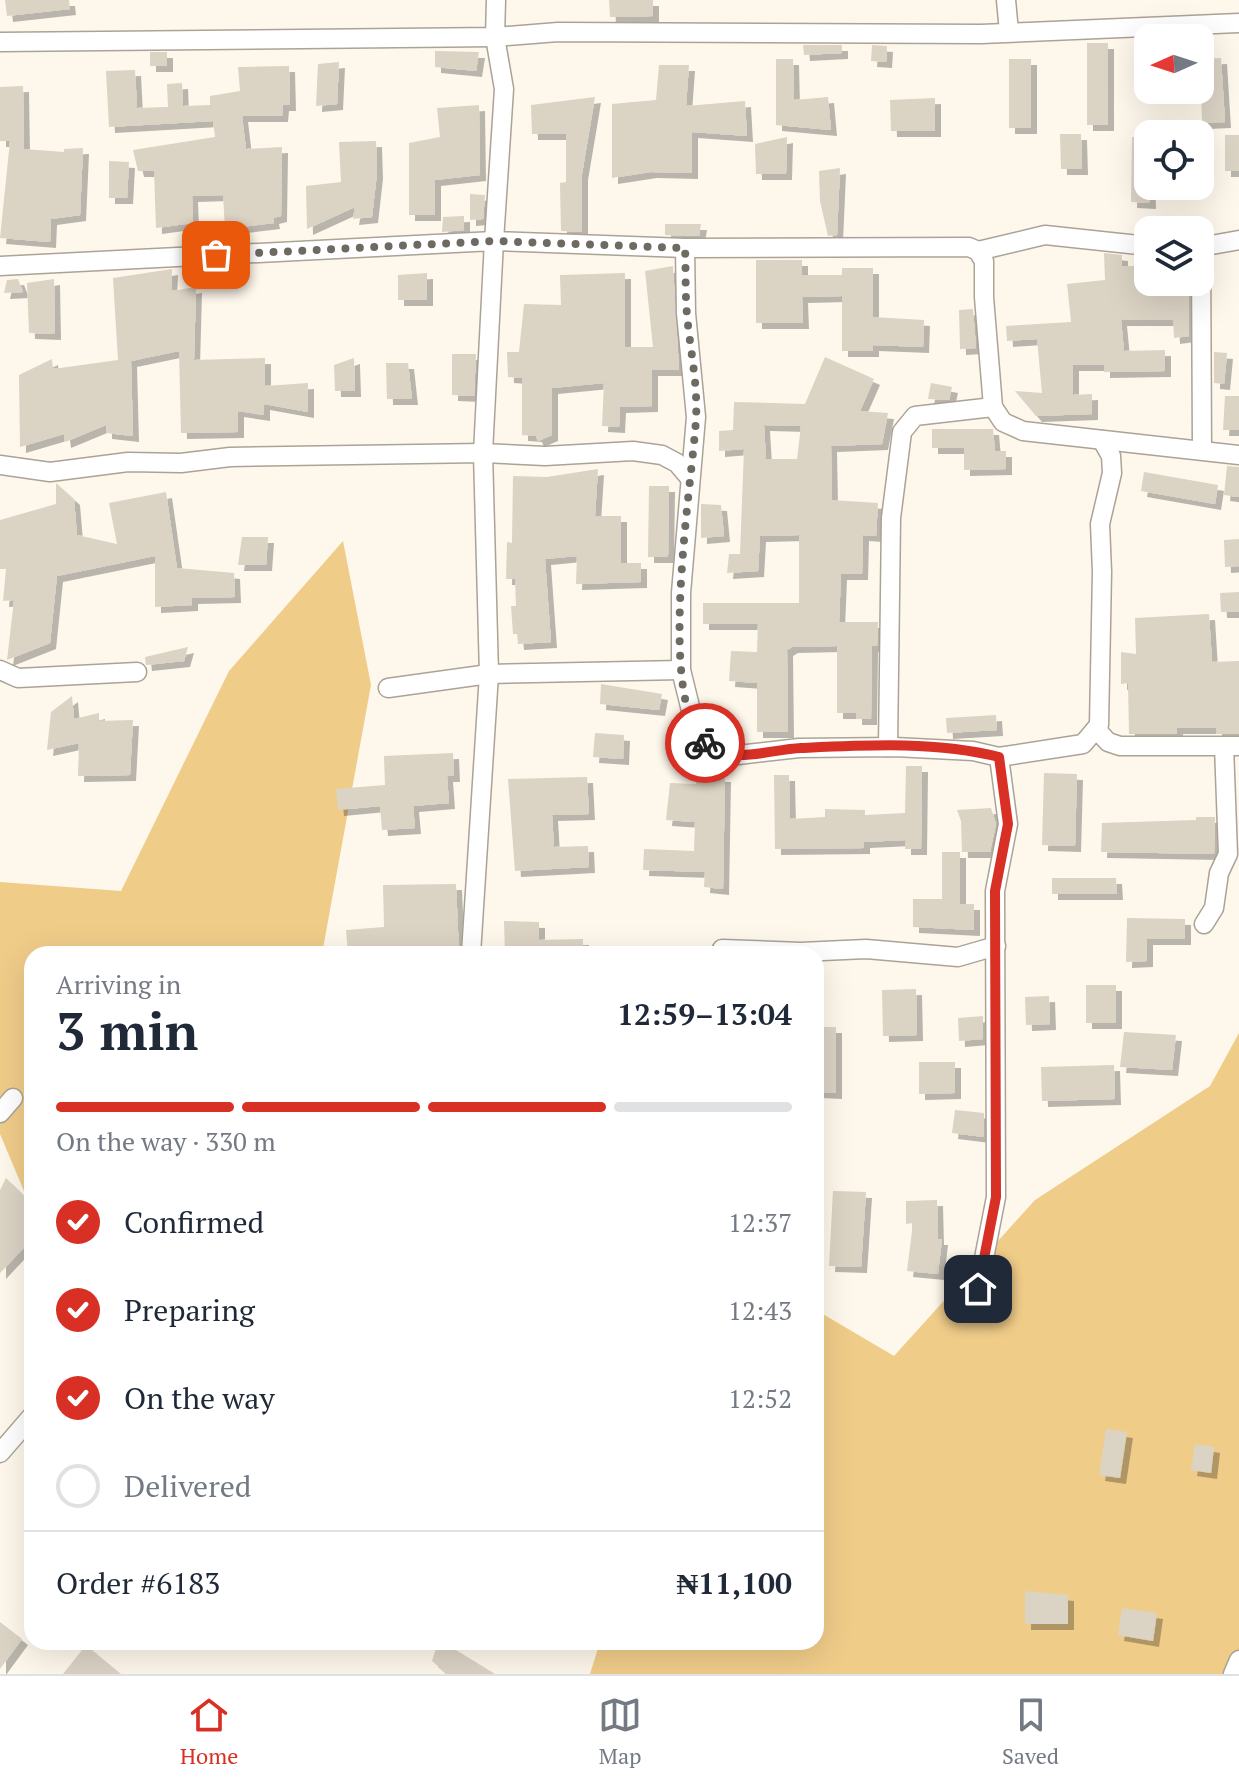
<!DOCTYPE html>
<meta charset="utf-8">
<style>
:root{--surface:#fff;--page:#f2f2f3;--text:#1f2937;--muted:#747a83;--line:#e0e1e3;--accent:#d93025}
body{margin:0;font-family:"PT Serif",serif;background:var(--page);color:var(--text);height:100vh;display:flex;flex-direction:column;font-size:30px;white-space:nowrap}
*{box-sizing:border-box;margin:0}
p{font-size:26px;color:var(--muted)}
.icon{flex:none;width:44px;height:44px;fill:none;stroke:currentColor;stroke-width:2;stroke-linecap:round;stroke-linejoin:round}
.map{position:relative;flex:1;overflow:hidden}
.side{position:absolute;left:24px;top:946px;width:800px;height:704px;display:flex;flex-direction:column;background:var(--surface);border-radius:24px;box-shadow:0 8px 32px #0002}
.side>*{flex:none}
.needle{width:52px;rotate:267deg}
.fabs{position:absolute;left:1134px;top:24px;display:grid;gap:16px}
.fabs a{display:grid;place-items:center;width:80px;height:80px;border-radius:16px;background:var(--surface);box-shadow:0 8px 32px #0002;font-size:40px}
.pin{position:absolute;display:grid;place-items:center;width:68px;height:68px;color:#fff;margin:-34px;border-radius:16px;box-shadow:0 4px 12px #0006}
.courier{position:absolute;display:grid;place-items:center;width:80px;height:80px;margin:-40px;border:6px solid #d93025;border-radius:50%;background:#fff;color:#222;box-shadow:0 2px 10px #0007}
.head em{font-style:normal;font-weight:700}
.head div{display:flex;flex-direction:column-reverse}
.head{display:flex;align-items:center;justify-content:space-between;height:136px;padding:0 32px}
h1{font-size:52px;font-weight:700;line-height:60px}
.bar{display:grid;grid-template-columns:repeat(4,1fr);gap:12px 8px;align-content:center;height:96px;padding:0 32px}
.bar i{height:10px;border-radius:6px;background:var(--line)}
.bar .on{background:var(--accent)}
.bar p{grid-column:span 4}
.line{display:flex;align-items:center;gap:20px;padding:0 32px;border-top:2px solid var(--line)}
.line div{flex:1}
ol{padding:0 32px;list-style:none}
li{display:flex;align-items:center;gap:24px;height:88px}
li p{margin-inline-start:auto}
li .icon{padding:8px;border-radius:50%;background:var(--accent);color:#fff;stroke-width:4}
li:last-child{color:var(--muted)}
li i{width:44px;height:44px;border:4px solid var(--line);border-radius:50%}
.dock{display:flex;justify-content:space-around;align-items:center;height:112px;border-top:2px solid var(--line);background:var(--surface);font-size:22px;color:var(--muted)}
.dock a{display:grid;justify-items:center;gap:4px}
.dock .on{color:var(--accent)}
.map>svg:first-child{display:block}
.green{fill:#f0cc89}
.building{fill:#dbd3c4;fill-rule:evenodd;filter:url(#shadow)}
.lines{fill:none;stroke-linecap:round;stroke-linejoin:round}
.minor-casing{stroke:#aba395;stroke-width:21}
.minor{stroke:#fff;stroke-width:18}
.done{stroke:#6e6a62;stroke-width:8;stroke-dasharray:0 14.4}
.route{stroke:#d93025;stroke-width:10}
</style>
<div class="map">
<svg width="1239" height="1674" viewBox="0 0 1239 1674">
<defs>
<filter id="shadow"><feDropShadow dx="6" dy="6" stdDeviation="0" flood-color="#0004"/></filter>
</defs>
<rect width="100%" height="100%" fill="#fef7eb"/>
<g class="green">
<polygon points="343,541 371,685 322,954 32,954 32,1210 0,1134 0,882 121,891 229,671"/>
<polygon points="1239,1033 1239,1674 590,1674 600,1642 816,1642 816,1310 894,1356 1035,1200 1210,1086"/>
</g>
<g class="building">
<polygon points="5,0 69,0 70,9 7,16"/>
<polygon points="609,0 653,0 653,16 610,17"/>
<rect x="1087" y="43" width="21" height="82"/>
<polygon points="803,45 842,45 842,53 804,55"/>
<polygon points="872,45 887,46 886,62 871,61"/>
<polygon points="435,51 479,52 476,71 435,67"/>
<rect x="150" y="52" width="17" height="14"/>
<polygon points="1221,58 1225,122 1202,123 1200,59"/>
<polygon points="776,59 793,59 794,100 828,97 831,130 776,125"/>
<rect x="1009" y="59" width="22" height="69"/>
<polygon points="339,62 337,104 316,106 318,64"/>
<polygon points="659,65 689,65 686,106 745,101 747,136 692,132 692,173 651,172 612,178 612,104 656,100"/>
<polygon points="289,66 290,105 283,105 282,116 242,116 246,149 282,147 281,216 273,218 274,223 225,229 223,195 192,196 193,223 156,228 154,171 138,171 133,150 215,137 213,121 109,127 106,71 135,70 137,108 168,107 167,84 182,83 183,106 210,105 210,96 240,91 238,67"/>
<polygon points="23,86 24,149 64,152 64,149 83,148 80,215 51,219 50,242 0,238 10,141 0,141 0,87"/>
<polygon points="595,97 582,174 582,232 561,231 560,183 566,182 566,134 532,134 531,105"/>
<polygon points="935,98 935,131 891,131 890,100"/>
<polygon points="479,105 480,175 435,180 435,215 409,215 409,143 440,137 437,108"/>
<polygon points="1060,134 1081,134 1082,169 1061,169"/>
<rect x="1225" y="135" width="14" height="36"/>
<polygon points="787,137 786,174 756,174 755,144"/>
<polygon points="1132,137 1148,137 1150,203 1131,202"/>
<polygon points="376,141 377,173 372,217 353,219 355,207 307,229 306,186 341,182 339,142"/>
<polygon points="109,161 129,162 127,198 109,198"/>
<polygon points="840,168 837,235 828,236 820,201 819,171"/>
<polygon points="470,194 485,195 483,219 470,220"/>
<polygon points="464,216 464,230 442,232 443,217"/>
<polygon points="665,224 701,224 699,236 685,236 665,235"/>
<polygon points="1104,253 1122,255 1122,266 1148,266 1148,282 1189,282 1189,336 1174,338 1173,320 1121,320 1124,351 1165,350 1165,371 1104,372 1104,365 1073,365 1073,395 1092,394 1092,414 1036,416 1015,391 1042,393 1037,339 1007,341 1006,326 1071,322 1067,284 1105,280"/>
<polygon points="756,260 802,260 802,275 842,275 842,268 873,268 873,317 924,320 923,347 873,345 873,351 842,351 842,296 802,297 803,323 756,323"/>
<polygon points="673,266 679,370 652,370 652,406 620,407 619,427 602,426 604,383 552,388 552,435 538,441 536,436 522,435 522,378 508,377 507,352 519,352 524,304 561,305 560,275 625,273 625,347 653,347 645,271"/>
<polygon points="172,269 171,291 196,287 194,360 265,358 265,386 308,383 308,412 264,404 264,415 238,411 238,432 181,433 179,351 131,361 133,436 106,433 106,425 65,442 64,434 20,447 19,375 52,359 53,369 118,360 113,278"/>
<polygon points="427,273 427,300 398,300 398,275"/>
<polygon points="18,279 23,292 4,293 7,280"/>
<polygon points="54,279 55,334 29,333 27,283"/>
<polygon points="973,309 976,348 960,349 959,310"/>
<polygon points="1214,352 1227,353 1224,384 1214,383"/>
<polygon points="452,354 476,354 474,396 452,395"/>
<path d="M825 357 874 379 860 411 888 413 882 444 831 446 832 500 878 503 876 536 863 535 862 574H841L839 622H878L877 646H872L871 719H856V713H837V646L792 647 787 650 788 732H757V683L729 681 731 651 757 652 758 624H703V603H799V535L760 536 758 571 727 573 729 554H740L744 449 719 451V431L733 430 734 402 805 404ZM764 425 801 426 797 459H766Z"/>
<polygon points="354,358 355,391 335,391 334,365"/>
<polygon points="386,363 408,363 412,399 387,399"/>
<polygon points="931,383 952,387 949,400 928,399"/>
<polygon points="1225,396 1239,396 1239,430 1223,430"/>
<polygon points="932,429 993,429 995,451 1006,451 1006,469 964,470 964,448 932,448"/>
<polygon points="1227,466 1239,467 1239,497 1224,495"/>
<polygon points="598,469 595,516 621,516 621,563 641,563 641,582 576,584 577,556 545,559 551,642 518,644 517,634 513,634 511,606 516,606 515,579 506,579 507,542 512,543 513,476 547,477"/>
<polygon points="1144,472 1218,485 1215,504 1141,491"/>
<polygon points="56,483 74,499 77,535 117,544 109,503 166,492 177,568 234,573 235,597 192,598 192,605 155,607 155,556 57,576 50,643 7,660 14,600 3,601 6,569 0,569 0,520 56,504"/>
<polygon points="649,486 669,486 668,557 648,557"/>
<polygon points="701,504 721,505 724,536 701,538"/>
<polygon points="242,537 268,537 266,565 238,565"/>
<polygon points="1239,539 1239,566 1225,567 1224,540"/>
<polygon points="1239,592 1239,612 1221,612 1220,593"/>
<polygon points="1209,614 1212,662 1239,661 1239,734 1216,734 1216,728 1177,728 1177,734 1129,734 1128,683 1121,684 1121,652 1136,654 1135,618"/>
<polygon points="188,647 184,661 146,665 145,657"/>
<polygon points="601,684 662,694 659,710 600,704"/>
<polygon points="72,696 74,719 99,713 99,721 133,720 130,775 78,776 79,743 47,750 51,712"/>
<polygon points="996,715 997,730 947,733 946,718"/>
<polygon points="595,733 624,735 623,759 593,757"/>
<polygon points="453,753 454,776 447,776 449,803 413,806 415,828 382,830 380,806 338,810 336,789 385,785 384,756"/>
<polygon points="906,766 922,766 921,849 905,849 905,840 864,842 864,848 775,849 774,775 789,775 790,819 825,817 825,809 865,810 865,815 905,813"/>
<polygon points="703,768 717,769 717,776 725,776 723,889 704,887 705,872 643,870 644,849 694,851 695,822 666,820 670,783 696,784 696,777 702,777"/>
<polygon points="1044,773 1077,774 1075,846 1042,845"/>
<polygon points="587,777 589,814 552,815 554,847 588,846 589,867 515,871 508,779"/>
<polygon points="991,808 996,824 990,852 962,852 961,821 957,810"/>
<polygon points="1196,817 1215,817 1214,854 1101,852 1102,823 1196,820"/>
<polygon points="942,852 960,852 960,904 974,904 974,930 913,927 913,899 942,899"/>
<polygon points="1052,878 1116,878 1117,894 1052,894"/>
<polygon points="456,884 459,954 348,954 346,930 384,927 383,885"/>
<polygon points="1127,918 1185,919 1185,939 1147,939 1147,961 1126,962"/>
<polygon points="504,921 539,922 539,940 583,939 583,954 505,954"/>
<rect x="1086" y="985" width="30" height="38"/>
<polygon points="916,989 917,1035 883,1036 882,990"/>
<polygon points="1049,996 1050,1024 1026,1025 1025,997"/>
<polygon points="983,1016 983,1039 959,1041 958,1018"/>
<polygon points="816,1027 836,1027 836,1093 816,1092"/>
<polygon points="1124,1032 1176,1035 1172,1070 1120,1067"/>
<polygon points="919,1062 955,1062 955,1093 919,1094"/>
<polygon points="1114,1065 1115,1099 1042,1101 1041,1067"/>
<polygon points="955,1110 984,1113 984,1137 952,1133"/>
<polygon points="6,1178 32,1203 32,1239 0,1273 0,1190"/>
<polygon points="833,1191 866,1192 861,1267 829,1266"/>
<polygon points="937,1200 938,1239 942,1239 938,1274 907,1271 913,1223 906,1224 906,1201"/>
<polygon points="1106,1429 1127,1432 1120,1478 1099,1475"/>
<polygon points="1195,1444 1214,1447 1211,1473 1191,1470"/>
<polygon points="1025,1591 1068,1595 1068,1624 1025,1624"/>
<polygon points="1122,1608 1157,1613 1153,1641 1118,1635"/>
<polygon points="0,1622 22,1639 0,1669"/>
<polygon points="438,1642 443,1642 495,1674 447,1674 432,1661"/>
<polygon points="86,1645 121,1674 63,1674"/>
</g>
<g class="lines">
<defs>
<g id="minor">
<polyline points="496,0 495,37 504,89 494,241 685,248 969,247 978,251 984,261 984,297 993,407 1003,422 1023,431 1239,455"/>
<polyline points="1006,0 1009,32"/>
<polyline points="0,42 495,37 558,32 981,34 1239,23"/>
<polyline points="1200,247 1239,240"/>
<polyline points="1201,247 1202,450"/>
<polyline points="685,248 686,313 696,417 681,593 681,670 697,735 711,748 738,755 799,748 895,747 973,751 999,757 1083,744 1099,725 1102,572 1100,524 1112,473 1111,456 1102,440"/>
<polyline points="978,251 1045,235 1148,246"/>
<polyline points="0,266 494,241 483,453 489,674 471,954"/>
<polyline points="0,465 50,472 128,462 181,463 230,457 483,453 545,456 633,451 662,455 677,463 688,476"/>
<polyline points="0,670 18,678 137,672"/>
<polyline points="388,688 489,674 681,670"/>
<polyline points="1096,729 1108,742 1120,746 1239,746"/>
<polyline points="888,747 891,518 902,432 915,416 993,407"/>
<polyline points="1204,924 1214,908 1219,873 1228,854 1224,746"/>
<polyline points="722,949 801,952 866,949 958,957 996,946"/>
<polyline points="0,1113 13,1098"/>
<polyline points="978,1289 996,1197 995,891 1008,824 999,757"/>
<polyline points="0,1453 32,1416"/>
<polyline points="1233,1674 1239,1660"/>
</g>
</defs>
<use href="#minor" class="minor-casing"/>
<use href="#minor" class="minor"/>
</g>
<g class="lines">
<path class="done" d="M216 255 494 241 685 248C686 270 685 293 687 315 690 349 698 384 696 419 692 486 656 696 705 743"/>
<path class="route" d="M705 743C713 750 729 754 740 755 760 755 781 749 801 748 866 745 936 741 999 757L1008 824 995 891 996 1197 978 1289"/>
</g>
</svg>
<div class="fabs">
<a><svg class="needle" viewBox="-14 -14 28 28"><path d="M0-13l5 13h-10z" fill="#e53935"/><path d="M0 13l5-13h-10z" fill="#747a83"/></svg></a>
<a><svg class="icon" aria-label="locate" viewBox="0 0 24 24"><circle cx="12" cy="12" r="6"/><path d="M12 2v4M12 18v4M2 12h4M18 12h4"/></svg></a>
<a><svg class="icon" aria-label="layers" viewBox="0 0 24 24"><path d="M12 4l9 5-9 5-9-5zM3 14l9 5 9-5"/></svg></a>
</div>
<div class="pin" style="left:216px;top:255px;background:#ea580c"><svg class="icon" aria-label="bag" viewBox="0 0 24 24"><path d="M5 8h14l-1 12H6zM9 8a3 3 0 0 1 6 0"/></svg></div>
<div class="pin" style="left:978px;top:1289px;background:#1f2937"><svg class="icon" aria-label="home" viewBox="0 0 24 24"><path d="M3 11l9-7 9 7M6 9v11h12V9"/></svg></div>
<div class="courier" style="left:705px;top:743px"><svg class="icon" aria-label="bike" viewBox="0 0 24 24"><circle cx="6" cy="16" r="4"/><circle cx="18" cy="16" r="4"/><path d="M6 16l4-8h5l3 8M10 8l3 8H6M13 5h3"/></svg></div>
<section class="side">
<div class="head"><div><h1>3 min</h1><p>Arriving in</p></div><em>12:59–13:04</em></div>
<div class="bar"><i class="on"></i><i class="on"></i><i class="on"></i><i></i><p>On the way · 330 m</p></div>
<ol>
<li><svg class="icon" aria-label="check" viewBox="0 0 24 24"><path d="M5 12l5 5 9-10"/></svg>Confirmed<p>12:37</p></li>
<li><svg class="icon" aria-label="check" viewBox="0 0 24 24"><path d="M5 12l5 5 9-10"/></svg>Preparing<p>12:43</p></li>
<li><svg class="icon" aria-label="check" viewBox="0 0 24 24"><path d="M5 12l5 5 9-10"/></svg>On the way<p>12:52</p></li>
<li><i></i>Delivered</li>
</ol>
<div class="line" style="height:104px"><div>Order #6183</div><b>₦11,100</b></div>
</section>
</div>
<nav class="dock">
<a class="on"><svg class="icon" aria-label="home" viewBox="0 0 24 24"><path d="M3 11l9-7 9 7M6 9v11h12V9"/></svg>Home</a>
<a><svg class="icon" aria-label="map" viewBox="0 0 24 24"><path d="M3 6l6-2 6 2 6-2v14l-6 2-6-2-6 2zM9 4v14M15 6v14"/></svg>Map</a>
<a><svg class="icon" aria-label="saved" viewBox="0 0 24 24"><path d="M7 4h10v16l-5-4-5 4z"/></svg>Saved</a>
</nav>
